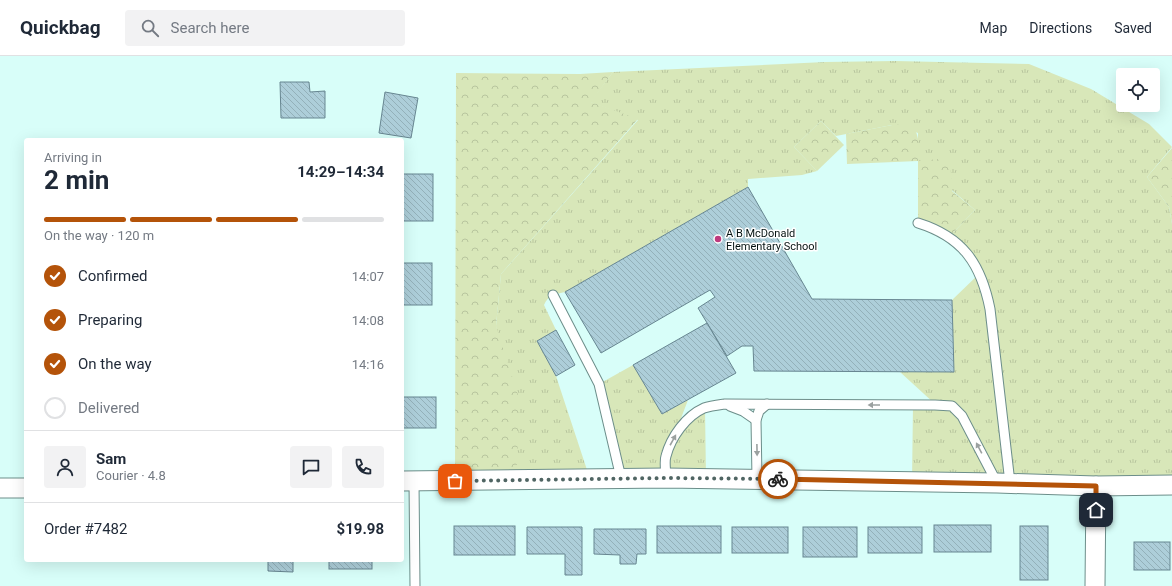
<!DOCTYPE html>
<meta charset="utf-8">
<style>
:root{--surface:#fff;--page:#f2f2f3;--text:#1f2937;--muted:#747a83;--line:#e0e1e3;--accent:#b45309}
body{margin:0;font-family:Roboto,sans-serif;background:var(--page);color:var(--text);height:100vh;display:flex;flex-direction:column;font-size:15px;white-space:nowrap}
*{box-sizing:border-box;margin:0}
p{font-size:13px;color:var(--muted)}
.icon{flex:none;width:22px;height:22px;fill:none;stroke:currentColor;stroke-width:2;stroke-linecap:round;stroke-linejoin:round}
.map{position:relative;flex:1;overflow:hidden}
.panel{position:absolute;left:24px;top:82px;width:380px;height:424px;display:flex;flex-direction:column;background:var(--surface);border-radius:4px;box-shadow:0 4px 16px #0002}
.panel>*{flex:none}
.fabs{position:absolute;left:1116px;top:12px;display:grid;gap:8px}
.fabs a{display:grid;place-items:center;width:44px;height:44px;border-radius:4px;background:var(--surface);box-shadow:0 4px 16px #0002;font-size:20px}
.pin{position:absolute;display:grid;place-items:center;width:34px;height:34px;color:#fff;margin:-17px;border-radius:8px;box-shadow:0 2px 6px #0006}
.courier{position:absolute;display:grid;place-items:center;width:40px;height:40px;margin:-20px;border:3px solid #b45309;border-radius:50%;background:#fff;color:#222;box-shadow:0 1px 5px #0007}
.headline em{font-style:normal;font-weight:700}
.headline div{display:flex;flex-direction:column-reverse}
.headline{display:flex;align-items:center;justify-content:space-between;height:68px;padding:0 20px}
h1{font-size:26px;font-weight:700;line-height:30px}
.bar{display:grid;grid-template-columns:repeat(4,1fr);gap:6px 4px;align-content:center;height:48px;padding:0 20px}
.bar i{height:5px;border-radius:3px;background:var(--line)}
.bar .current{background:var(--accent)}
.bar p{grid-column:span 4}
.line{display:flex;align-items:center;gap:10px;padding:0 20px;border-top:1px solid var(--line)}
.line div{flex:1}
.round{display:grid;place-items:center;flex:none;width:42px;height:42px;border-radius:4px;background:var(--page)}
ol{padding:0 20px;list-style:none}
li{display:flex;align-items:center;gap:12px;height:44px}
li p{margin-inline-start:auto}
li .icon{padding:4px;border-radius:50%;background:var(--accent);color:#fff;stroke-width:4}
li:last-child{color:var(--muted)}
li i{width:22px;height:22px;border:2px solid var(--line);border-radius:50%}
header{display:flex;align-items:center;gap:24px;box-sizing:border-box;height:56px;padding:0 20px;background:var(--surface);border-bottom:1px solid var(--line)}
header strong{font-size:19px}
nav{display:flex;gap:22px;margin-inline-start:auto;font-size:14px}
.search{width:280px;height:36px;background:var(--page);display:flex;align-items:center;gap:10px;box-sizing:border-box;padding:0 14px;border-radius:4px;color:var(--muted);font-size:15px}
.map>svg:first-child{display:block}
.grass{fill:url(#grass-tufts)}
.forest{fill:url(#forest-crowns)}
.building{fill:url(#building-back-hatch);stroke:#678691}
.lines{fill:none;stroke-linecap:round;stroke-linejoin:round}
.service-casing{stroke:#6c8e8a;stroke-width:11}
.minor-casing{stroke:#6c8e8a;stroke-width:21}
.service{stroke:#fff;stroke-width:9}
.minor{stroke:#fff;stroke-width:19}
.oneway{fill:#9ba1a0}
.done{stroke:#506563;stroke-width:4;stroke-dasharray:0 7.2}
.route{stroke:#b45309;stroke-width:5}
.poi-dot{fill:#be3a7e;stroke:#fff;stroke-width:1.5}
.labels{text-anchor:middle;dominant-baseline:central;stroke-width:3;stroke-linejoin:round;paint-order:stroke}
.poi-label{font-size:11px;fill:#061312;stroke:#fff;text-anchor:start}
</style>
<header>
<strong>Quickbag</strong>
<div class="search"><svg class="icon" aria-label="search" viewBox="0 0 24 24"><circle cx="10" cy="10" r="6"/><path d="M15 15l6 6"/></svg>Search here</div>
<nav><a>Map</a><a>Directions</a><a>Saved</a></nav>
</header>
<div class="map">
<svg width="1172" height="530" viewBox="0 0 1172 530">
<defs>
<pattern id="grass-tufts" width="24" height="20" patternUnits="userSpaceOnUse"><rect width="24" height="20" fill="#d8e7b9"/><path d="M3 7l-1-3M5 7V3M7 7l1-3M15 17l-1-3M17 17v-4M19 17l1-3" fill="none" stroke="#b8c59e"/></pattern>
<pattern id="forest-crowns" width="20" height="18" patternUnits="userSpaceOnUse"><rect width="20" height="18" fill="#d8e7b9"/><path d="M2 6a3 3 0 1 1 6 0M12 15a3 3 0 1 1 6 0" fill="none" stroke="#b8c59e"/></pattern>
<pattern id="building-back-hatch" width="6" height="6" patternUnits="userSpaceOnUse"><rect width="6" height="6" fill="#adced9"/><path d="M-1 5l2 2M0 0l6 6M5-1l2 2" fill="none" stroke="#93b0b9"/></pattern>
</defs>
<rect width="100%" height="100%" fill="#d8fef9"/>
<g class="grass">
<path d="M895 5 1029 8 1091 33 1149 68 1172 91 1147 121 1169 151 1172 168V429L912 425 913 349 935 348 900 316H954L952 244 980 217 949 181 975 154 918 105V77L892 69 836 80 821 65 794 91 817 115 802 119 748 123V131L565 236C556 238 548 239 544 249L556 274 537 285 556 320 590 423 516 424 496 270 501 218 638 64 590 46 613 16 825 6Z"/>
<polygon points="633,309 662,358 688,344 673,383 705,352 706,422 621,422 599,328"/>
</g>
<g class="forest">
<polygon points="613,16 591,46 638,63 501,218 496,270 520,345 516,424 455,425 456,17 580,18"/>
<polygon points="821,65 844,89 817,115 794,91"/>
<path d="M892 69C897 69 904 68 908 69 922 74 918 94 918 105L950 102 952 135 975 154 949 181 918 167V105L847 108 846 78Z"/>
<polygon points="1172,92 1172,168 1169,151 1147,121"/>
</g>
<g class="building">
<polygon points="280,26 309,26 310,36 325,35 325,62 281,62"/>
<polygon points="385,36 418,42 411,82 379,77"/>
<rect x="402" y="118" width="31" height="47"/>
<polygon points="748,131 812,243 952,244 954,316 754,315 753,290 742,290 727,300 698,252 715,241 710,234 601,297 565,236"/>
<rect x="402" y="207" width="30" height="42"/>
<polygon points="707,267 736,317 662,358 633,309"/>
<polygon points="556,274 575,309 556,320 537,285"/>
<rect x="402" y="341" width="34" height="31"/>
<rect x="934" y="469" width="57" height="27"/>
<rect x="454" y="470" width="61" height="29"/>
<rect x="657" y="470" width="64" height="27"/>
<rect x="1020" y="470" width="28" height="54"/>
<polygon points="527,471 582,471 582,519 565,519 565,498 527,498"/>
<rect x="732" y="471" width="56" height="26"/>
<rect x="803" y="471" width="54" height="30"/>
<rect x="868" y="471" width="54" height="26"/>
<polygon points="594,473 646,473 646,498 637,498 636,508 620,508 620,499 594,498"/>
<rect x="1134" y="486" width="36" height="28"/>
<polygon points="268,504 293,504 293,516 268,515"/>
<rect x="329" y="504" width="43" height="9"/>
</g>
<g class="lines">
<defs>
<g id="service">
<path d="M918 167C963 181 981 208 990 253L1010 427"/>
<polyline points="553,239 599,328 621,422"/>
<polyline points="730,350 743,355 756,364"/>
<path d="M666 422C666 415 664 406 666 400 671 381 686 360 704 352 710 350 718 349 725 348L935 349 952 350 962 360 997 427"/>
<polyline points="757,423 756,364 759,355 767,348"/>
<polyline points="414,426 415,530"/>
</g>
<g id="minor">
<polyline points="402,425 666,422 997,427 1096,430 1172,429"/>
<polyline points="0,432 26,432"/>
<polyline points="1095,530 1096,430"/>
</g>
</defs>
<use href="#service" class="service-casing"/>
<use href="#minor" class="minor-casing"/>
<use href="#service" class="service"/>
<use href="#minor" class="minor"/>
</g>
<defs><path id="oneway-solid" d="M-6-.8H1V-3.2L6.5 0L1 3.2V.8H-6Z"/></defs>
<g class="oneway">
<use href="#oneway-solid" transform="translate(874 349) rotate(-180)"/>
<use href="#oneway-solid" transform="translate(673 384) rotate(-61)"/>
<use href="#oneway-solid" transform="translate(979 392) rotate(-118)"/>
<use href="#oneway-solid" transform="translate(757 394) rotate(89)"/>
</g>
<g class="lines">
<polyline class="done" points="455,425 666,422 778,423"/>
<polyline class="route" points="778,423 1096,430 1096,454"/>
</g>
<circle class="poi-dot" cx="718" cy="183" r="4"/>
<g class="labels">
<g class="poi-label">
<text x="726" y="177">A B McDonald<tspan x="726" dy="13">Elementary School</tspan></text>
</g>
</g>
</svg>
<div class="fabs">
<a><svg class="icon" aria-label="locate" viewBox="0 0 24 24"><circle cx="12" cy="12" r="6"/><path d="M12 2v4M12 18v4M2 12h4M18 12h4"/></svg></a>
</div>
<div class="pin" style="left:455px;top:425px;background:#ea580c"><svg class="icon" aria-label="bag" viewBox="0 0 24 24"><path d="M5 8h14l-1 12H6zM9 8a3 3 0 0 1 6 0"/></svg></div>
<div class="pin" style="left:1096px;top:454px;background:#1f2937"><svg class="icon" aria-label="home" viewBox="0 0 24 24"><path d="M3 11l9-7 9 7M6 9v11h12V9"/></svg></div>
<div class="courier" style="left:778px;top:423px"><svg class="icon" aria-label="bike" viewBox="0 0 24 24"><circle cx="6" cy="16" r="4"/><circle cx="18" cy="16" r="4"/><path d="M6 16l4-8h5l3 8M10 8l3 8H6M13 5h3"/></svg></div>
<section class="panel">
<div class="headline"><div><h1>2 min</h1><p>Arriving in</p></div><em>14:29–14:34</em></div>
<div class="bar"><i class="current"></i><i class="current"></i><i class="current"></i><i></i><p>On the way · 120 m</p></div>
<ol>
<li><svg class="icon" aria-label="check" viewBox="0 0 24 24"><path d="M5 12l5 5 9-10"/></svg>Confirmed<p>14:07</p></li>
<li><svg class="icon" aria-label="check" viewBox="0 0 24 24"><path d="M5 12l5 5 9-10"/></svg>Preparing<p>14:08</p></li>
<li><svg class="icon" aria-label="check" viewBox="0 0 24 24"><path d="M5 12l5 5 9-10"/></svg>On the way<p>14:16</p></li>
<li><i></i>Delivered</li>
</ol>
<div class="line" style="height:72px"><a class="round"><svg class="icon" aria-label="person" viewBox="0 0 24 24"><circle cx="12" cy="8" r="4"/><path d="M4 21q1-7 8-7t8 7"/></svg></a><div><b>Sam</b><p>Courier · 4.8</p></div><a class="round"><svg class="icon" aria-label="chat" viewBox="0 0 24 24"><path d="M4 5h16v11H9l-5 4z"/></svg></a><a class="round"><svg class="icon" aria-label="phone" viewBox="0 0 24 24"><path d="M5 4h4l2 5-3 2q2 4 5 5l2-3 5 2v4C11 20 4 13 5 4z"/></svg></a></div>
<div class="line" style="height:52px"><div>Order #7482</div><b>$19.98</b></div>
</section>
</div>
